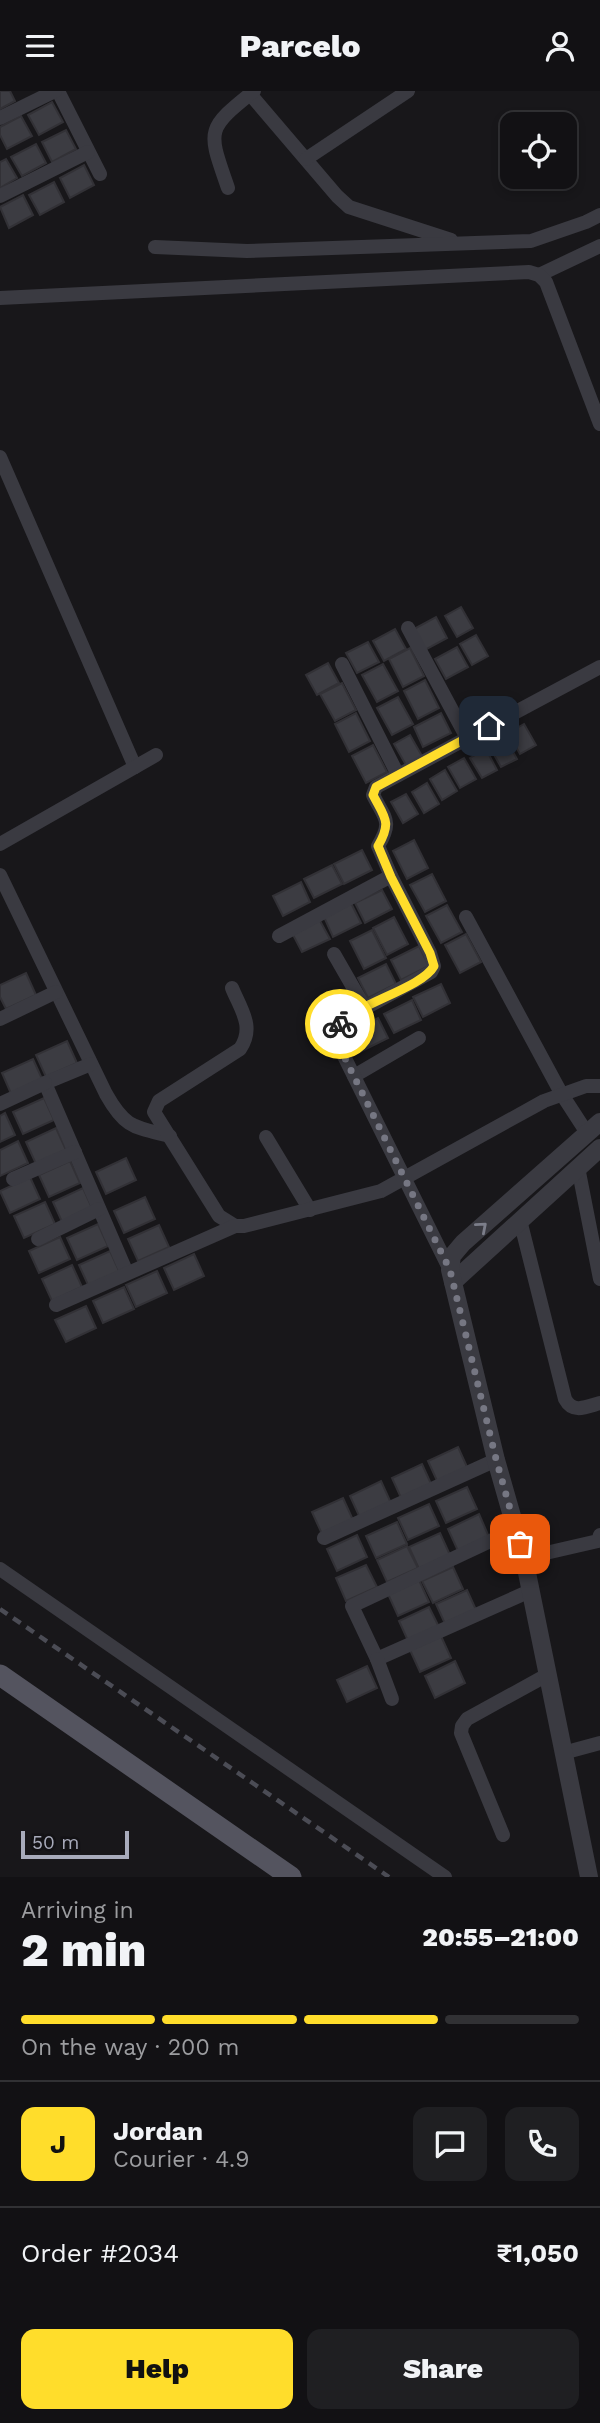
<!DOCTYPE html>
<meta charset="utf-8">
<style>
:root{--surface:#121114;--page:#1f1f22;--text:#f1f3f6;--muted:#9c9da0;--line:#313134;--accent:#ffdd2b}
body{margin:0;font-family:"Work Sans",sans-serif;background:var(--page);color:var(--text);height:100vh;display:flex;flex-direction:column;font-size:26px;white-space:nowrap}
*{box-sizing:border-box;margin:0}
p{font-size:23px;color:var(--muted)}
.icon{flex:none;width:38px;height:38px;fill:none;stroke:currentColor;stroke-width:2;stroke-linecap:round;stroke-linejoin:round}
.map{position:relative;height:1786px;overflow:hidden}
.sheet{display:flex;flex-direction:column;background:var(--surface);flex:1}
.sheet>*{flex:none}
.controls{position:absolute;left:500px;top:21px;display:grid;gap:14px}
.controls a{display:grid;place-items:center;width:77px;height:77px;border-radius:14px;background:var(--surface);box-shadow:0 4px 10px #0003,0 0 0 2px var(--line);font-size:35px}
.scale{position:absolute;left:21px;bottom:18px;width:108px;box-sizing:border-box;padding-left:7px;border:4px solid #a8abbb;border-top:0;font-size:19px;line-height:24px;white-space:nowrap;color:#a8abbb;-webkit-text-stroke:5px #131215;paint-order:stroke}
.pin{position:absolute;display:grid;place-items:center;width:60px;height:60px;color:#fff;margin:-30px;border-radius:14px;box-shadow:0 4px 10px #0006}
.courier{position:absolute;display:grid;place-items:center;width:70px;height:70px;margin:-35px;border:5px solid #ffdd2b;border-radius:50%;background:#fff;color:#222;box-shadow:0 2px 9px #0007}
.overview em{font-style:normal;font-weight:800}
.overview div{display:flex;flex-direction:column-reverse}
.overview{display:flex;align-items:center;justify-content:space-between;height:119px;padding:0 21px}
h1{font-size:46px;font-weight:800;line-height:52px}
.bar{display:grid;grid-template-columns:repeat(4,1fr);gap:10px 7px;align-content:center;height:84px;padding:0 21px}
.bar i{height:9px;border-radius:5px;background:var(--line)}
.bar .current{background:var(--accent)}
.bar p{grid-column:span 4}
.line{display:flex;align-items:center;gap:18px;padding:0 21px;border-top:2px solid var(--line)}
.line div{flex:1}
.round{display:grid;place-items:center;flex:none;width:74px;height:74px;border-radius:14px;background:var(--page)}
.button{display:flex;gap:14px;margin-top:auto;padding:14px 21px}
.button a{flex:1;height:80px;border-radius:14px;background:var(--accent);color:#111;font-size:28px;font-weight:800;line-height:80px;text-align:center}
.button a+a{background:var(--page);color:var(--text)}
header{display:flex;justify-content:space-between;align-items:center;height:91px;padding:0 21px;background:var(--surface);font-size:32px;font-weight:800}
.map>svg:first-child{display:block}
.building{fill:#3c3c42;stroke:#323136;stroke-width:2}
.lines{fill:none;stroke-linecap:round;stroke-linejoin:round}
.minor{stroke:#3a3a41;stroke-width:14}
.tertiary{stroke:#3a3a41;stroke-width:18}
.primary{stroke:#54545f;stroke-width:21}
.rail{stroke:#4b4c55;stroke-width:4.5;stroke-dasharray:9 7;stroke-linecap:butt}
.oneway{stroke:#7c7e8a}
.done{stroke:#767783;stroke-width:7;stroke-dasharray:0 12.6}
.route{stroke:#ffdd2b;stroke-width:9}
</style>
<header><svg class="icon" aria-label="menu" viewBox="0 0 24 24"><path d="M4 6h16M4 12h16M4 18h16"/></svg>Parcelo<svg class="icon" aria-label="person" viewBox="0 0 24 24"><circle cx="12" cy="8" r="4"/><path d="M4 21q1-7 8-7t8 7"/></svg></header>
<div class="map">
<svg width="600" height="1786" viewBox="0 0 600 1786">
<rect width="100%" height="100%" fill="#18171a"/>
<g class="building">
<polygon points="0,0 10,0 15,10 0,18"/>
<polygon points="52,11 63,31 39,44 28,24"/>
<polygon points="21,25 32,45 7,58 0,44 0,36"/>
<polygon points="66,39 76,58 52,71 42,51"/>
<polygon points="36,53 46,72 22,85 11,66"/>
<polygon points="6,68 17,87 0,97 0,71"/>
<polygon points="84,74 94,94 70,107 60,87"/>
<polygon points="54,91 64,111 40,124 29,104"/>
<polygon points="23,104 33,124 9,137 0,116"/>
<polygon points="461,516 473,537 457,546 445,525"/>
<polygon points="436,526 447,547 425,559 414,538"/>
<polygon points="395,538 406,558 384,570 373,550"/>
<polygon points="476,544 488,565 472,574 460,553"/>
<polygon points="368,551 379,571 357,582 346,562"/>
<polygon points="457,556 468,576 446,588 435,568"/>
<polygon points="410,557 424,585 403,596 389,568"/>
<polygon points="328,572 339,592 317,604 306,584"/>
<polygon points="383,573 398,600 377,611 362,584"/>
<polygon points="425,589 439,617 418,628 404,600"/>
<polygon points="342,592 356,619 335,630 320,603"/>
<polygon points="398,606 413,633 392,644 377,617"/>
<polygon points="356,622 370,650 349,661 335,633"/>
<polygon points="441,622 451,642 423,656 414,636"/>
<polygon points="524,633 536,654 520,663 508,642"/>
<polygon points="410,644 422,665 406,674 394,653"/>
<polygon points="505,646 517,668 501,676 489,655"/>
<polygon points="373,654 387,681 366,692 352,665"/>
<polygon points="486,658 497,679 482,687 470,667"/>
<polygon points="464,667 476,688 460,697 448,676"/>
<polygon points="445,679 457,700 442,709 430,688"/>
<polygon points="427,692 439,713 424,722 412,701"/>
<polygon points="406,703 418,723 403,732 391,711"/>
<polygon points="414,749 428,777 407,788 393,760"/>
<polygon points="362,759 372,779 344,793 334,773"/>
<polygon points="332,774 342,793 314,807 304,788"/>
<polygon points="432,783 446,810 425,821 410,794"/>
<polygon points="301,791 310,811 283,825 273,805"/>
<polygon points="382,799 392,818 365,832 355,812"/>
<polygon points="351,812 361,832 333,846 324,826"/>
<polygon points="447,814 462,841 441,852 426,825"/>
<polygon points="394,826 408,853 387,864 373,837"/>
<polygon points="319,828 330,848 302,861 292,842"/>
<polygon points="372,839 386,867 364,878 350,850"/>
<polygon points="466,843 481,871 460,882 445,854"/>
<polygon points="419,855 429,875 401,889 391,869"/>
<polygon points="386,873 396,893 368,907 358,887"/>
<polygon points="26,882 36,904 6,918 0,906 0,894"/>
<polygon points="441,893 450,912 423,926 413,906"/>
<polygon points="412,909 421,929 394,942 384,923"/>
<polygon points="378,927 388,947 360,961 350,941"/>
<polygon points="67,950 77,972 46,986 36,964"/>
<polygon points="33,968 43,990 12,1005 2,982"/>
<polygon points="44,1007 54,1029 23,1043 13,1021"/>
<polygon points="5,1022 15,1044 0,1051 0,1025"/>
<polygon points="56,1037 66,1059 36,1073 26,1051"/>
<polygon points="18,1050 28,1072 0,1085 0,1059"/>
<polygon points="126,1067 136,1089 106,1103 96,1081"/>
<polygon points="70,1070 80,1092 49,1106 39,1084"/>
<polygon points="30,1086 40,1108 10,1122 0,1100"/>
<polygon points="83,1097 93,1119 63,1133 53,1111"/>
<polygon points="145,1106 155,1128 124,1142 114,1120"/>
<polygon points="45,1111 55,1133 24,1147 14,1125"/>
<polygon points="98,1133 108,1155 77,1169 67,1147"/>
<polygon points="159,1134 169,1156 138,1170 128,1148"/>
<polygon points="60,1146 70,1168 39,1182 29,1160"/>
<polygon points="110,1160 120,1182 89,1196 79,1174"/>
<polygon points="194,1163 204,1185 174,1199 164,1177"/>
<polygon points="72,1174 82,1196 52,1210 42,1188"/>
<polygon points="157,1180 167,1202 136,1216 126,1194"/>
<polygon points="124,1196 134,1218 103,1232 93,1210"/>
<polygon points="86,1215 96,1237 66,1251 55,1229"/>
<polygon points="458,1356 468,1378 438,1392 428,1370"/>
<polygon points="422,1373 432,1395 402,1409 392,1387"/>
<polygon points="381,1390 391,1412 360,1427 350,1405"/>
<polygon points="467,1396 477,1418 446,1432 436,1410"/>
<polygon points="343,1407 353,1429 322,1443 312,1421"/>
<polygon points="429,1413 439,1435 408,1449 398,1427"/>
<polygon points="479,1423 489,1446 458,1460 448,1438"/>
<polygon points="397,1431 407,1453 376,1467 366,1445"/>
<polygon points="440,1442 450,1464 419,1478 409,1456"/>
<polygon points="357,1444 367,1466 337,1480 327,1458"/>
<polygon points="407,1455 418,1477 387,1491 377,1469"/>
<polygon points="366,1474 377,1496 346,1510 336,1487"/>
<polygon points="453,1476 463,1498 433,1512 422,1490"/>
<polygon points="419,1489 429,1511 398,1525 388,1503"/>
<polygon points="467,1499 477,1521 446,1535 436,1513"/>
<polygon points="429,1516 440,1538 409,1552 399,1530"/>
<polygon points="441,1545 451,1567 420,1581 410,1559"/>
<polygon points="455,1570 465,1592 435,1607 425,1585"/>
<polygon points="367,1575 377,1597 347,1611 337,1589"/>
</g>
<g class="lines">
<g class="minor">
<polyline points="58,0 100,83"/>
<polyline points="250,3 337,105 349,116 451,149"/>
<polyline points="0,27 55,0"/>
<polyline points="306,68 408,0"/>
<path d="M228 97C208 39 205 39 254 0"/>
<polyline points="0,105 88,61"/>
<polyline points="155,156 247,160 531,150 586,131 600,124"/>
<polyline points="539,184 600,155"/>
<polyline points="0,207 529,181 539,184 546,191 600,333"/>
<polyline points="0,366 135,676"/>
<polyline points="408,537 467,647"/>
<polyline points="342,573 398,684"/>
<polyline points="0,753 156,664"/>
<path d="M0 784 106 1003C125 1037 134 1036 170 1045"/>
<polyline points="466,826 561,1002 587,1042"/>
<polyline points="279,845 391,785"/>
<polyline points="334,863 365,917"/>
<path d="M232 897C241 919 255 936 240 958L159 1010 154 1021 219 1125 235 1135"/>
<polyline points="0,928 56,901"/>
<polyline points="91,973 45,992 127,1182"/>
<polyline points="354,985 419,947"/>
<polyline points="0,1013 45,992"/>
<polyline points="266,1046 310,1119"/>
<polyline points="578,1076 600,1188"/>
<polyline points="13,1088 75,1061"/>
<path d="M520 1129 565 1308C573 1323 586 1316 600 1312"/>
<polyline points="38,1148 99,1118"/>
<path d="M450 1179 336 949 340 934 349 923 365 917 431 881 434 875 430 862 391 785 378 755C393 730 385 728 373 704L376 696 600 576"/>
<polyline points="56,1214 235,1135 244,1135 381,1100 544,1010 586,995 600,995"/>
<polyline points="516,1438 352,1515 377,1568 530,1500"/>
<polyline points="324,1447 496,1369"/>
<polyline points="524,1467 598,1450 600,1444"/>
<polyline points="0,1478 445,1786"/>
<polyline points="377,1568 392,1608"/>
<polyline points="563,1662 600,1652"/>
<polyline points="503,1744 461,1642 462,1635 467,1628 547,1584"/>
</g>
<g class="tertiary">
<polyline points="453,1191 600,1057"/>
<polyline points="589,1786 524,1467 496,1369 450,1179 452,1165 463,1152 600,1031"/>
</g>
<polyline class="primary" points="0,1584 291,1786"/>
<polyline class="rail" points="0,1518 389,1786"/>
</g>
<defs><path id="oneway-chevron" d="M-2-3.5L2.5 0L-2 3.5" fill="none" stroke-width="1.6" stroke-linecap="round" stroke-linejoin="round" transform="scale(1.75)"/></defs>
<use class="oneway" href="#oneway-chevron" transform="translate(482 1136) rotate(-41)"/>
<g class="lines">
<polyline class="done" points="340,933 336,949 450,1179 496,1368 520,1453"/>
<path class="route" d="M340 933C358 912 422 897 434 875L430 862 391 786 378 755C392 731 385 727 373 704L376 696 489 635"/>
</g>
</svg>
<div class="controls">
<a><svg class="icon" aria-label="locate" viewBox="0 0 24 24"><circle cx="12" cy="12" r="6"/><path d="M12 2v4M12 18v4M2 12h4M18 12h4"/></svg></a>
</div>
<div class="scale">50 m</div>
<div class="pin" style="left:520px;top:1453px;background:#ea580c"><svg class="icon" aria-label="bag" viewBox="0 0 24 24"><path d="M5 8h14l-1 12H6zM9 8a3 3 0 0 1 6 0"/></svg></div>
<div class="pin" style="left:489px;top:635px;background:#1f2937"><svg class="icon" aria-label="home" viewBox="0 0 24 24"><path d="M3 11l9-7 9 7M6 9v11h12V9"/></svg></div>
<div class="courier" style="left:340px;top:933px"><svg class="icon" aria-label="bike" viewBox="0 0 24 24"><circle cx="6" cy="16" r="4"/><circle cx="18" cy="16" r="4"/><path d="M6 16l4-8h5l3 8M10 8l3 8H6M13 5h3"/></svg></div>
</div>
<section class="sheet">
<div class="overview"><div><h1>2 min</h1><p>Arriving in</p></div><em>20:55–21:00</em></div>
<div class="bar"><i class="current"></i><i class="current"></i><i class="current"></i><i></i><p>On the way · 200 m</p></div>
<div class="line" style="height:126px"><b class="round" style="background:var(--accent);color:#111">J</b><div><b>Jordan</b><p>Courier · 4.9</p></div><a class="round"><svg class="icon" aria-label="chat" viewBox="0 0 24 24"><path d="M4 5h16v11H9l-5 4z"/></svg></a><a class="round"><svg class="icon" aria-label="phone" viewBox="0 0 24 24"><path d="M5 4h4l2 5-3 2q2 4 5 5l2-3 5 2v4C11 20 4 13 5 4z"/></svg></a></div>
<div class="line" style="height:91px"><div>Order #2034</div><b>₹1,050</b></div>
<div class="button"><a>Help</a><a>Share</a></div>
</section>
